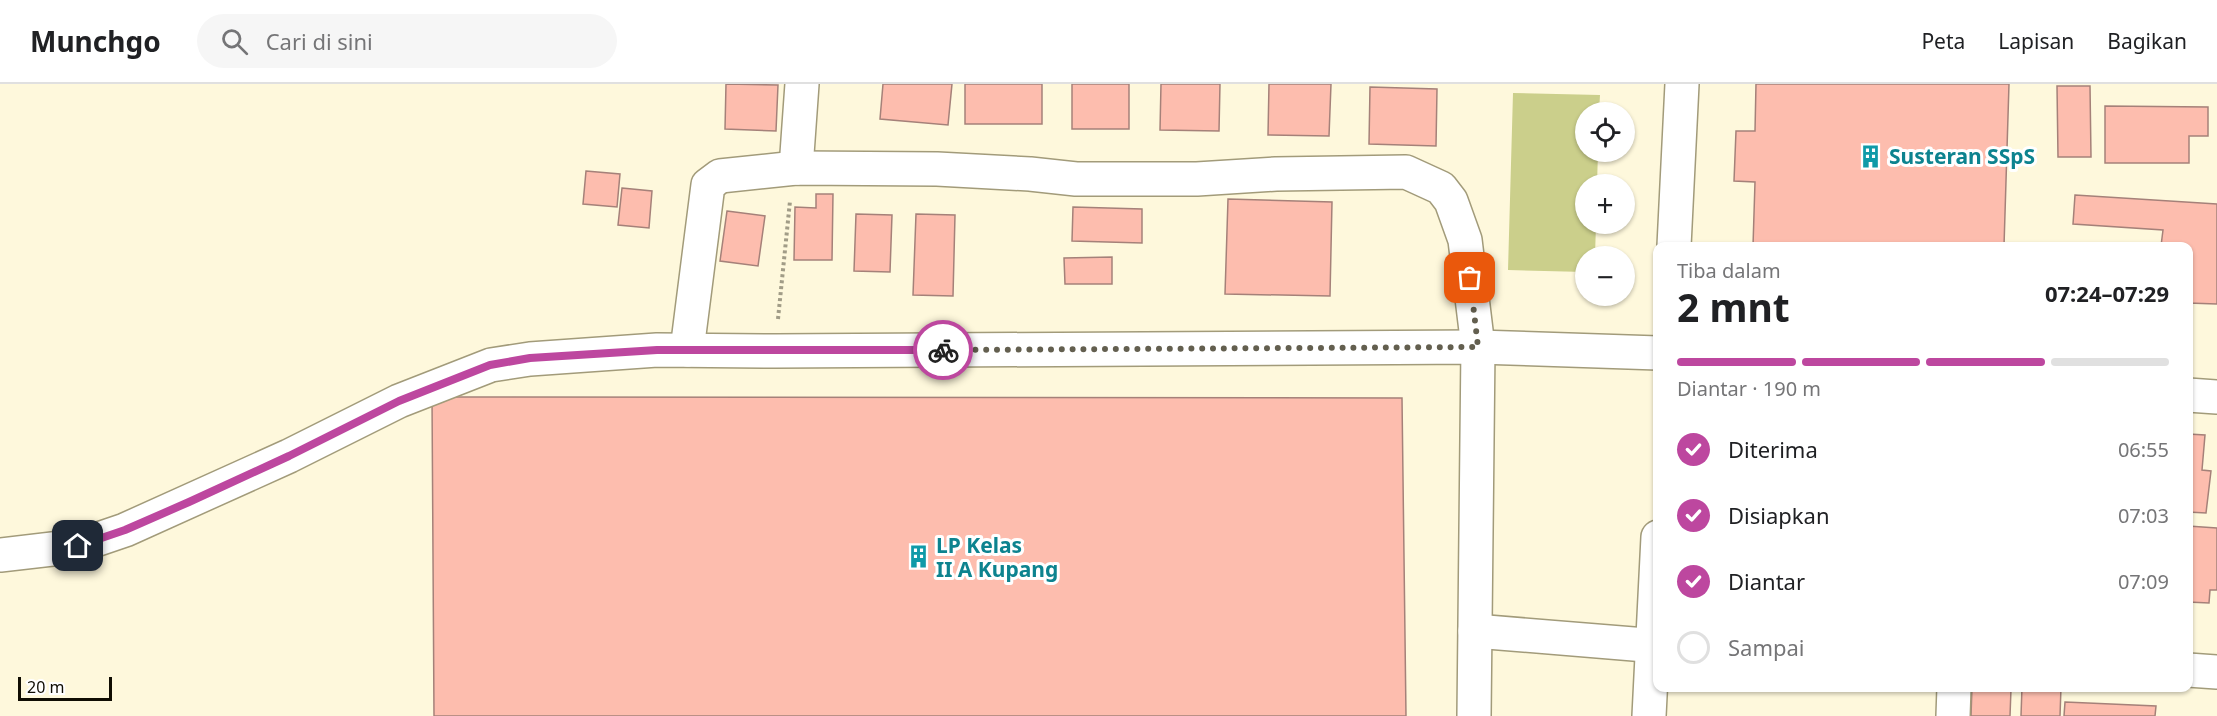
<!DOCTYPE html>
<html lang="id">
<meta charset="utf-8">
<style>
:root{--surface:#fff;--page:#f6f6f6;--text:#202124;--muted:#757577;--line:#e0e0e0;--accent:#bd479f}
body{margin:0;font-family:"Noto Sans",sans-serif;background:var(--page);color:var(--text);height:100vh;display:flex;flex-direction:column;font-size:22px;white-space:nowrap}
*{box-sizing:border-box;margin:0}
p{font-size:20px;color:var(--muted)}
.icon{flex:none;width:33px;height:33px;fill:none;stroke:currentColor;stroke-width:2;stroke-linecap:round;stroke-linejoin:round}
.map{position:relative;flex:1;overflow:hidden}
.sheet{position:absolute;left:1653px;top:158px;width:540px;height:450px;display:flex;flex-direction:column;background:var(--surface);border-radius:12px;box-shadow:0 2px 4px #0004}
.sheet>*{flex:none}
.controls{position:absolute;left:1575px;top:18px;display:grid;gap:12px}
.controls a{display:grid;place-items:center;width:60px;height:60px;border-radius:50%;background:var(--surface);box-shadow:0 2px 4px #0004;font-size:30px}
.scale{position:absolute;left:18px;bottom:15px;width:94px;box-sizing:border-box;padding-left:6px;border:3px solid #100d03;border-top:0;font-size:16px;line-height:21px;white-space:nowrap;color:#100d03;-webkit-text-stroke:4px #fff;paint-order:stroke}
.pin{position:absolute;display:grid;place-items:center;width:51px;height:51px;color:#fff;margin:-26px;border-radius:12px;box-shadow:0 3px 9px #0006}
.courier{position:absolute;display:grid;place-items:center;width:60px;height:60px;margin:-30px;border:4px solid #bd479f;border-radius:50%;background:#fff;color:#222;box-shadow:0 2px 8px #0007}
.headline em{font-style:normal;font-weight:700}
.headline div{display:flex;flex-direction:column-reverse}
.headline{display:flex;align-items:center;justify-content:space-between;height:102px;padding:0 24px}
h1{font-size:39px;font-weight:700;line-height:45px}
.bar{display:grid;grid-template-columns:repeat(4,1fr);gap:9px 6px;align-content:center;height:72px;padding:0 24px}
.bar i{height:8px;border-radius:4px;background:var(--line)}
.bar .current{background:var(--accent)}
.bar p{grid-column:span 4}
ol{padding:0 24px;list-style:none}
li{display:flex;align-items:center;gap:18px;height:66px}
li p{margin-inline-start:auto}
li .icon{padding:6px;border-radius:50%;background:var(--accent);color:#fff;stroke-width:4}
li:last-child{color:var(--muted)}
li i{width:33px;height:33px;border:3px solid var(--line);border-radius:50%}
header{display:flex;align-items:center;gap:36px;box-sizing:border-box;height:84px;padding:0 30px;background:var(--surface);border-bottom:2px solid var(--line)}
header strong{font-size:28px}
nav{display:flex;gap:33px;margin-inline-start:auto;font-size:21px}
.search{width:420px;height:54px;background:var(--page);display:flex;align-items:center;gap:15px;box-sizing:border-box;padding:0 21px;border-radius:33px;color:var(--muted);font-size:22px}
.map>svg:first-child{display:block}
.green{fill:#cbcf8b}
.building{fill:#fdbdae;stroke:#a58179;stroke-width:1.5}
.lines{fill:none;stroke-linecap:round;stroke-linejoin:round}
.minor-casing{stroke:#a29b7a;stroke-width:36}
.path{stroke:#a19c87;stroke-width:4;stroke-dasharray:3 3;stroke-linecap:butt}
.minor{stroke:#fff;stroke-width:33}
.done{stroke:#635f4f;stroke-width:6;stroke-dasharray:0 10.8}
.route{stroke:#bd479f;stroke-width:8}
.labels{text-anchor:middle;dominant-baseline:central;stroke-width:6;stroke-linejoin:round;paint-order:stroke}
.culture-label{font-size:21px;font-weight:bold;fill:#0d838f;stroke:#fff;text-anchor:start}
</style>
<header>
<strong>Munchgo</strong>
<div class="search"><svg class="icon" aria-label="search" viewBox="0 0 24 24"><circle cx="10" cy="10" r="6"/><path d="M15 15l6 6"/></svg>Cari di sini</div>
<nav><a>Peta</a><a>Lapisan</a><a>Bagikan</a></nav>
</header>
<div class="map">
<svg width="2217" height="632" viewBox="0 0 2217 632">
<rect width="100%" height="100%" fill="#fef8dc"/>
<polygon class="green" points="1513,9 1600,11 1599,28 1586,28 1586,68 1598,68 1597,100 1586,100 1586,140 1596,140 1595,172 1586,172 1585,188 1508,186"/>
<g class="building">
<polygon points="726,0 778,1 776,47 725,45"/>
<polygon points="883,0 952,0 948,41 880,35"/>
<rect x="965" y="0" width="77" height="40"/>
<rect x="1072" y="0" width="57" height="45"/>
<polygon points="1161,0 1220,0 1219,47 1160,46"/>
<polygon points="1269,0 1331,0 1329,52 1268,51"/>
<polygon points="1756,0 2009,0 2004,162 1753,162 1755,98 1734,97 1736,47 1755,47"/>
<polygon points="2057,2 2090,2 2091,73 2058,73"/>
<polygon points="1370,3 1437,5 1436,62 1369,60"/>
<polygon points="2105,22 2208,23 2208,52 2189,52 2189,79 2105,79"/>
<polygon points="586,87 620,90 617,123 583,120"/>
<polygon points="622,104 652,107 649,144 618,141"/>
<polygon points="816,110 833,110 832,176 794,176 795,123 816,124"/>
<polygon points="2075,111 2217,120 2217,220 2188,219 2188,162 2161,162 2163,146 2073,140"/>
<polygon points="1228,115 1332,118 1330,212 1225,210"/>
<polygon points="1073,123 1142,125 1142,159 1072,157"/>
<polygon points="727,127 765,132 758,182 720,177"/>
<polygon points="856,130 892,131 890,188 854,187"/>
<polygon points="916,130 955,131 953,212 913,211"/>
<polygon points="1112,173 1112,200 1065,200 1064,174"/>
<polygon points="432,313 1402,314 1406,632 434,632"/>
<polygon points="2188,350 2205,351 2202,386 2211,387 2206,429 2188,428"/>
<polygon points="2188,442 2217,444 2217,506 2210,506 2209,519 2188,518"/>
<polygon points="1972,603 2011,605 2010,632 1971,632"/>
<polygon points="2022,603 2061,603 2060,632 2021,632"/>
<polygon points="2065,618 2156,622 2155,632 2064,632"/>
</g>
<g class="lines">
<defs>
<g id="minor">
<polyline points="796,84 802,0"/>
<polyline points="1674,162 1682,0"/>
<polyline points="687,266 708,101 720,92 796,84 937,85 1030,90 1076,95 1197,95 1276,90 1406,88 1441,104 1451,117 1465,156 1478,263 1474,632"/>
<polyline points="2188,311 2217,313"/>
<polyline points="0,471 78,462 125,446 289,372 399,317 491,281 530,275 657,266 776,267 1478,263 1658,269"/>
<polyline points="1475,547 1658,562"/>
<polyline points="2188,586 2217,588"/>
<polyline points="1649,632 1658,453"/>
<polyline points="1953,632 1954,603"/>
</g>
</defs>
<use href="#minor" class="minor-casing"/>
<polyline class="path" points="778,235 790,117"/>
<use href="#minor" class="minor"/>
</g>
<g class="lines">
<polyline class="done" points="943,266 1478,263 1470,194"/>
<polyline class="route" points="78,462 125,446 189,418 289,372 399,317 490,281 530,274 657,266 943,266"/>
</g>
<defs>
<symbol id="building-bare" viewBox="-9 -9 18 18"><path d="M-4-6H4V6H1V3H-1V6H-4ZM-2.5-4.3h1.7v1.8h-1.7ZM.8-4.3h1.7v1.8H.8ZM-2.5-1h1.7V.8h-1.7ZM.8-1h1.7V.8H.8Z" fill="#0f9aa8" stroke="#fff" stroke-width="2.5" paint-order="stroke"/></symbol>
</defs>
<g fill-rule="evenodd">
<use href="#building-bare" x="1854" y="56" width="33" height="33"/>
<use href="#building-bare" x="902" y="456" width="33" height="33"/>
</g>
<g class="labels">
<g class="culture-label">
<text x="1889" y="72">Susteran SSpS</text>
<text x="936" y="461">LP Kelas<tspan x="936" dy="24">II A Kupang</tspan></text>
</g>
</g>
</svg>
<div class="controls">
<a><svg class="icon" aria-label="locate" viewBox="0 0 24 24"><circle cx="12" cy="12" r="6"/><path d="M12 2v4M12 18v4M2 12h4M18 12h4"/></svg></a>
<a>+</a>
<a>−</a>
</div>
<div class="scale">20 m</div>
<div class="pin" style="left:1470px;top:194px;background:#ea580c"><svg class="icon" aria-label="bag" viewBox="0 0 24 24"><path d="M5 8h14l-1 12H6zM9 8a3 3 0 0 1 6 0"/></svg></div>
<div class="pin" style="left:78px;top:462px;background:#1f2937"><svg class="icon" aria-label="home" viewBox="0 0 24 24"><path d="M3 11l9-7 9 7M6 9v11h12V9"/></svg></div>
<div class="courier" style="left:943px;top:266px"><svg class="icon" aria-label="bike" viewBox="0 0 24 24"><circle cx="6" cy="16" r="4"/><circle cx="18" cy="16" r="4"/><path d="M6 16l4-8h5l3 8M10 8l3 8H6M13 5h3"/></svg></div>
<section class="sheet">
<div class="headline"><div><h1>2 mnt</h1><p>Tiba dalam</p></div><em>07:24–07:29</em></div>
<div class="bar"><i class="current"></i><i class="current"></i><i class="current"></i><i></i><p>Diantar · 190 m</p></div>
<ol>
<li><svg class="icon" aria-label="check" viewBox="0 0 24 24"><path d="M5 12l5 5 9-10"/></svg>Diterima<p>06:55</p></li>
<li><svg class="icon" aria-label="check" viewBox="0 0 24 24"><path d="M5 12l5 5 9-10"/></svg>Disiapkan<p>07:03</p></li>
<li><svg class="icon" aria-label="check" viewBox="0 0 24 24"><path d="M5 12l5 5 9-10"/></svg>Diantar<p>07:09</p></li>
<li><i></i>Sampai</li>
</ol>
</section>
</div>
